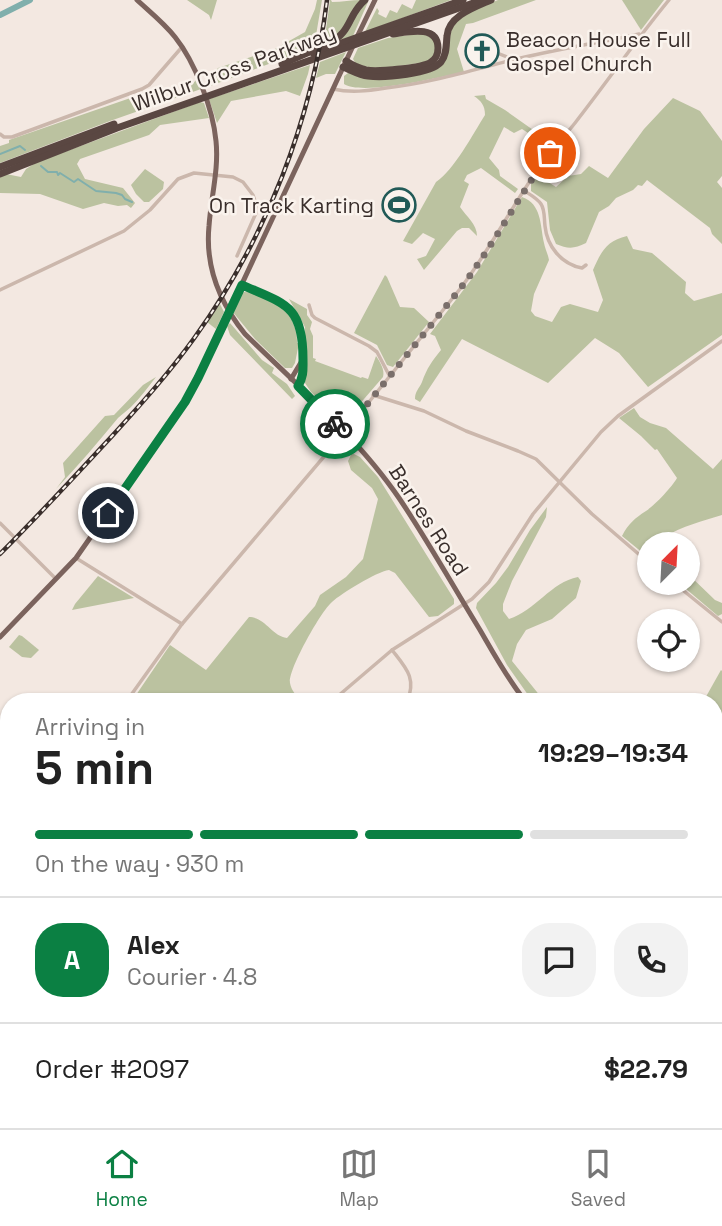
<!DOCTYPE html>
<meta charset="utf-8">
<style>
:root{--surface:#fff;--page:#f2f2f2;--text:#222;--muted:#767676;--line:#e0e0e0;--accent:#0b8043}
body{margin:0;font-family:"Space Grotesk",sans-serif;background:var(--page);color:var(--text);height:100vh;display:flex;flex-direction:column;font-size:26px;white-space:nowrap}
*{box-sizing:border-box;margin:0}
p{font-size:23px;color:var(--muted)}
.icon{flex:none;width:38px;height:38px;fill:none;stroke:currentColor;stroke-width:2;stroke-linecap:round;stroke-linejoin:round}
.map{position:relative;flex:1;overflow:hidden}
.side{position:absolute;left:0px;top:693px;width:723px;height:436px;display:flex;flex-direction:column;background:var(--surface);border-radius:28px 28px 0 0;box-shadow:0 2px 5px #0004}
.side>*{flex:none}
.needle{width:46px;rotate:24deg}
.controls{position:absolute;left:637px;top:532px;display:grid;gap:14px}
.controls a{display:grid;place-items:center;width:63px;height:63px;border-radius:50%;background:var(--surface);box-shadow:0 2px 5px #0004;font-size:35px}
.pin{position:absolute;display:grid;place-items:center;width:60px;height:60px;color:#fff;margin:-30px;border:4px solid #fff;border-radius:50%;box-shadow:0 2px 7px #0007}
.courier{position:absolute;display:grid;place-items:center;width:70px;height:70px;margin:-35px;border:5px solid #0b8043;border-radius:50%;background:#fff;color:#222;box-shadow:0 2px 9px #0007}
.summary em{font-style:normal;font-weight:700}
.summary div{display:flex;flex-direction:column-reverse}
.summary{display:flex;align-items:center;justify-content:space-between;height:119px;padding:0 35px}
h1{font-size:46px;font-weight:700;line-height:52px}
.bar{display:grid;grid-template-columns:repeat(4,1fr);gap:10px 7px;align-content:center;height:84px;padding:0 35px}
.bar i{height:9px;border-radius:5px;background:var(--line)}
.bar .on{background:var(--accent)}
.bar p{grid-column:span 4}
.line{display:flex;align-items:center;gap:18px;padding:0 35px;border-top:2px solid var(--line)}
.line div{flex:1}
.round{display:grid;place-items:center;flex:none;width:74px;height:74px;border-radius:28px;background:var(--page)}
.menu{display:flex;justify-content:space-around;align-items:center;height:98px;border-top:2px solid var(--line);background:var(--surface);font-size:19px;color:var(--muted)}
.menu a{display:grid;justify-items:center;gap:4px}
.menu .on{color:var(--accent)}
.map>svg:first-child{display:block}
.green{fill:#bbc2a0}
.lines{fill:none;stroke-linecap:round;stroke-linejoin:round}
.stream{stroke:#80afac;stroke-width:2}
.river{stroke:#80afac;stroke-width:6}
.minor{stroke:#cbb7ac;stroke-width:3.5}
.major{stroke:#7b635d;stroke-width:5}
.highway{stroke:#5a4742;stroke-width:7}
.rail-casing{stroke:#392e2b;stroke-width:4.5}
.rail{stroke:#faf3ed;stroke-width:2;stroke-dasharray:5;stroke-linecap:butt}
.done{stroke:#7a6f6b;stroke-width:7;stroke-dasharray:0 12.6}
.route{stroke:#0b8043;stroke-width:9}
.labels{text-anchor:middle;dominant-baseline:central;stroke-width:5;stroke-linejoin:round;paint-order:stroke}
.poi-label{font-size:21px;fill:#392e2b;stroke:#faf3ed;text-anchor:start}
.street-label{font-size:21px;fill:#392e2b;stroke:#faf3ed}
</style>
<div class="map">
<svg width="722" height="1128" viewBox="0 0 722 1128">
<rect width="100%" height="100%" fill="#f3e8e1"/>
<g class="green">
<polygon points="187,0 217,0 211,20 209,15"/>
<polygon points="317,0 322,0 314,47 205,88 204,86 218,68 275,49 305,32 315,9"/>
<path d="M330 0H331L332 2C342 2 351 0 362 0L335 39 324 44Z"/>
<polygon points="416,0 451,0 365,32 377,8 379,11 378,14 386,18 390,10 397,13 402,4 412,9"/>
<path d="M498 0H536L473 23 466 24 457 49 464 72C441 77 362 96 344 84V76L348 73 445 60C450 51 448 42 451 32 456 14 483 6 498 0Z"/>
<polygon points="622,0 664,0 641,30"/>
<polygon points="366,1 368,2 353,36 340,40 355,15"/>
<polygon points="423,33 436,41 435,56 427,62 376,69 356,64 353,59 358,48 388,38"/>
<polygon points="346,52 335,74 326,74 316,78 320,62"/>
<polygon points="310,65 308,74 300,96 286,91 231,101 217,123 209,99"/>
<polygon points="196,80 201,89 110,121 0,163 0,146 9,143 9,140 142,94 154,101 185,93"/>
<path d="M485 95 486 99 505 110 553 144 551 148 522 129 514 133 504 127 489 158 499 170 500 176 518 189 515 193 481 168 467 175 464 181 469 184 460 207C466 216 477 224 477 236L469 228H462L457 231 424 270 417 259 426 256 435 239 423 233 412 244 403 241 436 182C454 170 473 134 485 115 485 105 481 101 474 96Z"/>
<path d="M673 98 700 111 722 141V176L717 182 722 188V244L712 234 710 228 647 180 642 186 638 185 633 190 616 198 609 206 599 212 586 243C574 249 568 249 556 244L550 230 547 202 531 191V184L537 175 556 187 568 176 581 174 589 166 608 178 644 129Z"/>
<polygon points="200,102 204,103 209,118 160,125 149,135 80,159 77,164 85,179 123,188 135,203 131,208 127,205 118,206 104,203 83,209 40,194 0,193 0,177 6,174 21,177 26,169 37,162"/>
<polygon points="145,169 164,182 163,189 149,202 144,202 136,194 131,185"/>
<path d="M522 197C542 204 540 225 544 243 545 249 548 254 549 260L534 294 531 311 535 316 552 322 561 307 570 304 598 312 603 300 593 270C601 252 606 241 627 236L633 249 652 253 686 282 685 293 694 301 722 293V335L648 387 619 353 595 338 548 383 462 339 420 402 415 399C415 391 419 389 422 382 427 368 432 361 441 350L435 336 430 334 477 272Z"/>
<polygon points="385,275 387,277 400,307 414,308 429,322 393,367 387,365 377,345 354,333"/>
<path d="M244 292C272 292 298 313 297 343H299L295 363 292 368H285L255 339 232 311 240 295Z"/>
<path d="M289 299 307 309V315L312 322 310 329 313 336V358L316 359 315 361 361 378 362 377 368 379 376 356C380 362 385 370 383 377L345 421 340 419 311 392 305 383V327Z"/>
<polygon points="220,304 224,312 216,329 207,322"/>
<polygon points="230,323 262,360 274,368 272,373 287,384 295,396 292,399 230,335 227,326"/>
<path d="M156 377C148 387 140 398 131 407 127 411 122 414 118 418 98 442 78 466 56 489L65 477 63 463 105 416 114 415 143 385Z"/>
<path d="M634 408 640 417 650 423 666 428 713 469 722 459V515C702 521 683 526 664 537L662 544H649V558L622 536C628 524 635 518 646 511 655 505 672 487 677 478L657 449 655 450 641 436 619 418Z"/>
<path d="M352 453 360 457 378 477 454 599V604L438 616 429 617 395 573 389 570C376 572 342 593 332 602 321 611 288 670 290 683 291 690 297 697 302 702H146L136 695 170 645 206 670 249 617C265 617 272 636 287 638L315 606 320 595 346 577 363 559 378 499 372 488 351 470 348 461Z"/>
<path d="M547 507 546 517 512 581 503 604V611L509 619C535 611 551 582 578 577L581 581 576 598 552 619 526 630 517 644 512 661 545 702H533L507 665 476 608 477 603 496 583 508 567 530 530Z"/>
<polygon points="688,574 715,600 722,603 722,614 718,616 679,583 688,583"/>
<polygon points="98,576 134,598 72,610 75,604"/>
<polygon points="19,635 22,636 39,650 31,658 22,657 9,647"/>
<polygon points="721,670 722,671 722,800 714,799 714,702 703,702"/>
<polygon points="0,993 9,1001 9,1097 0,1105"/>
</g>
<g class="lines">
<g class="stream">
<polyline points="0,154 20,146 25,150"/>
<polyline points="41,166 48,172 57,172 58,175 60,173 74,182 78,179 96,191 116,193 122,195 125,199 132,202"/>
<polyline points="714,863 722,863"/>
<polyline points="0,1003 9,1015"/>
</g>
<polyline class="river" points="0,15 30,0"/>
<g class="minor">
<polyline points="475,40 492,51 512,59"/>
<path d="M333 89C351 93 367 91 386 88 430 83 469 71 512 60 554 50 597 43 639 34"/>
<polyline points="0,134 4,137 12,137 142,89 149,85 182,47"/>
<path d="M523 190C529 194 537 198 541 204 545 210 544 218 545 226 547 246 561 264 582 268L586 265"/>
<polyline points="0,290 124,231 150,210 178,179 194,173 233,177 243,182 253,195 256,204 256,213 237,256"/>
<polyline points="309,305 312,315 315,318 369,346 377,352 389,375"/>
<polyline points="373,395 424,411 466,431 518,451 536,459 592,514 649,563"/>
<polyline points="0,523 55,578"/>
<polyline points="76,558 182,624"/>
<polyline points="674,583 722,622"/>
<path d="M392 650C406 668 417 678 407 702"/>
<path d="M126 702 182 624 344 433 460 289C489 251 511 208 538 169 550 152 563 138 575 123 607 82 636 40 669 0"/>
<polyline points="331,702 392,650 472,599 489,582 533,514 601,432 618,416 722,341"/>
<polyline points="0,888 9,874"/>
<polyline points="714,892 722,891"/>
<polyline points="714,918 722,925"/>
<polyline points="0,919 9,925"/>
<path d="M714 979C721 988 718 999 722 1009"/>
<polyline points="532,1120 540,1128"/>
<polyline points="705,1120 716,1128"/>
<polyline points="672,1128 678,1120"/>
</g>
<g class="major">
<path d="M137 0C150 12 164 23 175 37 195 62 213 109 216 141 219 169 211 197 209 226 205 267 220 303 245 334 297 385 358 438 399 498 428 541 453 586 480 630 494 654 508 680 526 702"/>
<polyline points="357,37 375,0"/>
<path d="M242 285C286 303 303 305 303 359 303 369 304 376 298 386"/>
<polyline points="291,379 303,359"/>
<polyline points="0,637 76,558 185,402 198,378 353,46"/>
<polyline points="714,805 722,805"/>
<polyline points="714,1003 722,1003"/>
<polyline points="468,1128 475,1120"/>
</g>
<g class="highway">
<path d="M328 44C353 31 347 15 365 0"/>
<polyline points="313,53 463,0"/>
<path d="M346 61C352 65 358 68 366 70 377 72 423 68 431 62 436 59 438 53 438 48 438 24 407 32 393 34"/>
<polyline points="282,64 314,50"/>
<path d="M343 67C351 70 359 75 368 76 384 78 431 74 441 62 447 54 446 45 447 36 448 16 475 7 491 0"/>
<polyline points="0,167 114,124"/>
<polyline points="0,174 117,128 482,0"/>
</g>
<defs>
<path id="rail" d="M0 554C39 515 76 475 113 435 142 403 170 372 195 337 266 238 312 121 327 0"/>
</defs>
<use href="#rail" class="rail-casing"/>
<use href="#rail" class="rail"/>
</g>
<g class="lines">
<path class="done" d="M335 424 344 433 460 289C493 246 518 197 550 153"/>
<path class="route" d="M108 513 185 402 198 378 242 285C285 304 303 305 303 359 303 369 304 376 298 386L335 424"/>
</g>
<defs>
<symbol id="church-ring" viewBox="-11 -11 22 22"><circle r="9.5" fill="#faf3ed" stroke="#215a57" stroke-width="1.5"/><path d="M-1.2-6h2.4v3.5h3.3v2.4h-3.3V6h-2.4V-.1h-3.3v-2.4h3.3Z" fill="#215a57"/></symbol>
<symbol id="stadium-ring" viewBox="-11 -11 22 22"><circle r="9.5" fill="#faf3ed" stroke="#215a57" stroke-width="1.5"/><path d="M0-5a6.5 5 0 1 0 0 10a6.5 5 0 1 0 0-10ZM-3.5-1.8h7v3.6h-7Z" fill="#215a57"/></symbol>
</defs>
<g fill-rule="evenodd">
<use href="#church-ring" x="463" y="32" width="38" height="38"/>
<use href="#stadium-ring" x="380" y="186" width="38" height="38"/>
</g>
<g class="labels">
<g class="poi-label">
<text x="506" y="39">Beacon House Full<tspan x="506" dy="24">Gospel Church</tspan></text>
<text x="374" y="205" text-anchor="end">On Track Karting</text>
</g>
<g class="street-label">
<text transform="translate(234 68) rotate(-20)">Wilbur Cross Parkway</text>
<text transform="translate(429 520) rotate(57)">Barnes Road</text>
</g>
</g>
</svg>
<div class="controls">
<a><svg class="needle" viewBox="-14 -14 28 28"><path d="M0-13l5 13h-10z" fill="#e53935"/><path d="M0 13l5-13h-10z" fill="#767676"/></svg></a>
<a><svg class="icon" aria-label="locate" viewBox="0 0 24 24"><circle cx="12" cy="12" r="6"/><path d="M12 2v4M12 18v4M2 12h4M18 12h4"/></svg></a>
</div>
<div class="pin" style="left:550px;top:153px;background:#ea580c"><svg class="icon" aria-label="bag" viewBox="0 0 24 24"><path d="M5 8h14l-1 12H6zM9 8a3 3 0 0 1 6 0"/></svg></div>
<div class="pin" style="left:108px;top:513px;background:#1f2937"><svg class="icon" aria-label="home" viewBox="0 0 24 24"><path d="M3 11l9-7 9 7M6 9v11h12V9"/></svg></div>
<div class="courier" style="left:335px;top:424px"><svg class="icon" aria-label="bike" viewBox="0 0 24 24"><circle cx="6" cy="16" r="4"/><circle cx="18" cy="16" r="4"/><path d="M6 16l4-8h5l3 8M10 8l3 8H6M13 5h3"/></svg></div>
<section class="side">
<div class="summary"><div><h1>5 min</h1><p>Arriving in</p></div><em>19:29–19:34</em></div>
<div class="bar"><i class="on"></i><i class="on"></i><i class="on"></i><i></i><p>On the way · 930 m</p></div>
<div class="line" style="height:126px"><b class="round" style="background:var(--accent);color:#fff">A</b><div><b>Alex</b><p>Courier · 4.8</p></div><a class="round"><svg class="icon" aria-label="chat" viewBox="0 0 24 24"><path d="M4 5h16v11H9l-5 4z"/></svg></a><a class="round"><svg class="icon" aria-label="phone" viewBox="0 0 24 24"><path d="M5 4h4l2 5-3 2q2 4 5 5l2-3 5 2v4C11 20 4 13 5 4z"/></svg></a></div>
<div class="line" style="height:91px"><div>Order #2097</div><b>$22.79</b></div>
</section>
</div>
<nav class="menu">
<a class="on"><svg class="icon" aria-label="home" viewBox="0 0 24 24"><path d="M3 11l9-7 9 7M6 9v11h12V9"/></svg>Home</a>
<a><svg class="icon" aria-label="map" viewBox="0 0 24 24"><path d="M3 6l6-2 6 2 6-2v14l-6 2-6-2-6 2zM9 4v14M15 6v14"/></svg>Map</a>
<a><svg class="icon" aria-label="saved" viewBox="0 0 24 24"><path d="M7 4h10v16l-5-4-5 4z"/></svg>Saved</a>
</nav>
